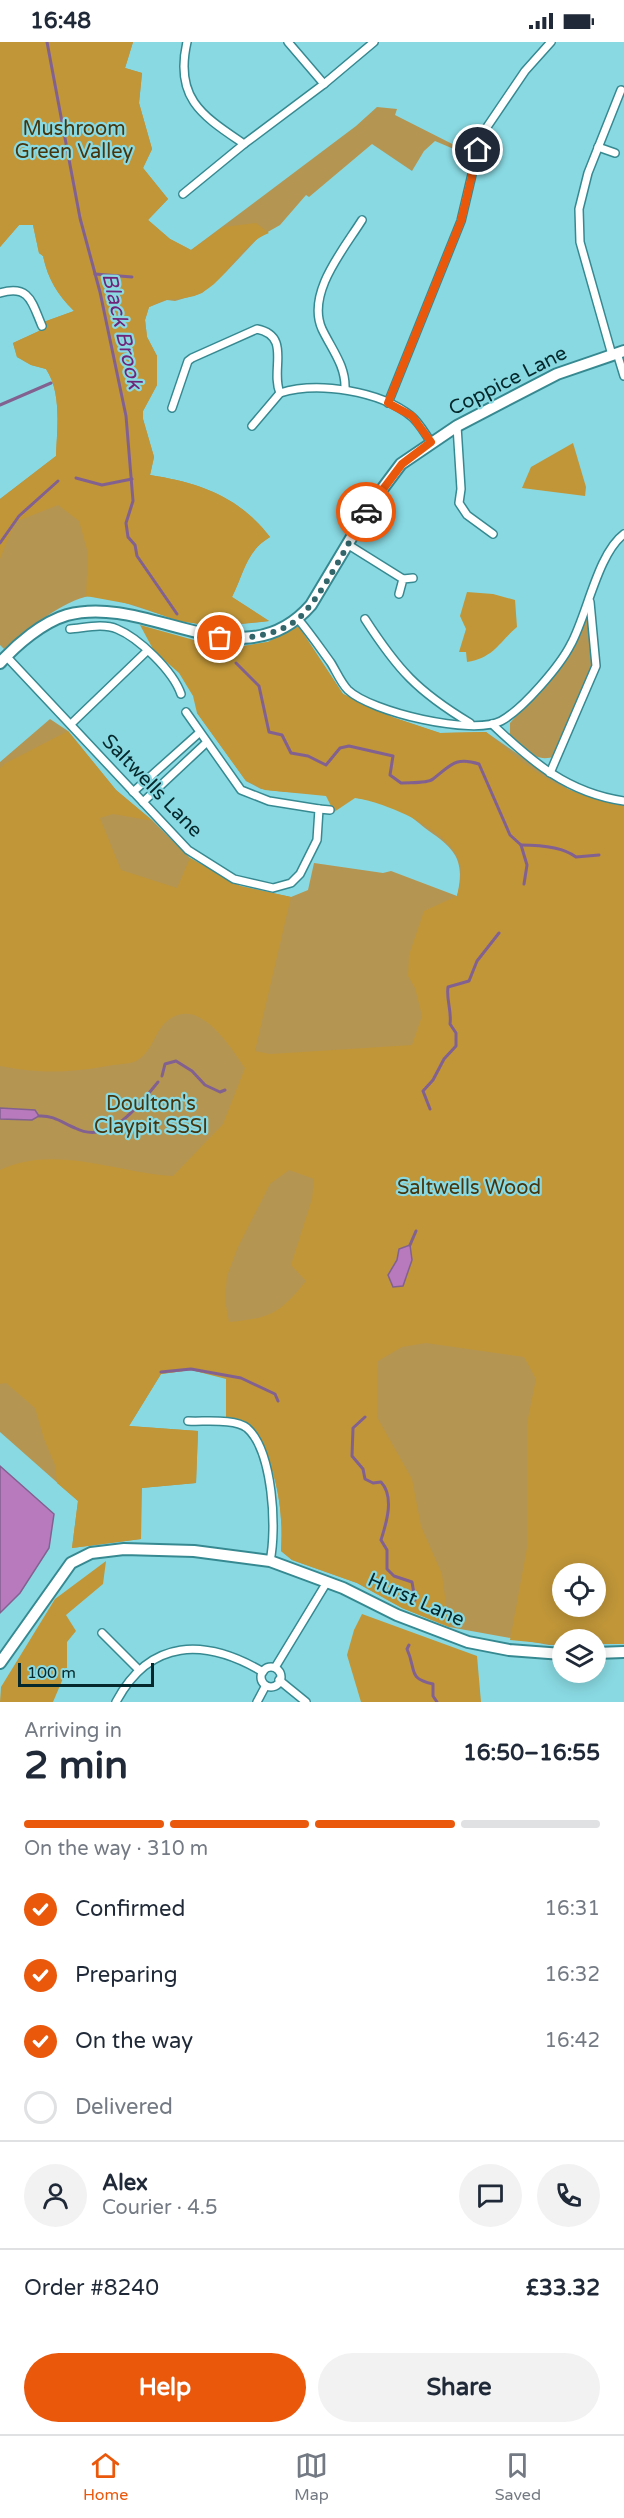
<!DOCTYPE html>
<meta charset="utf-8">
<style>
:root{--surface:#fff;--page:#f2f2f3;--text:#1f2937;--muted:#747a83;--line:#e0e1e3;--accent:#ea580c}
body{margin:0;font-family:"Varela Round",sans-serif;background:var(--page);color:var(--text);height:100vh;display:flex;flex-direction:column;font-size:22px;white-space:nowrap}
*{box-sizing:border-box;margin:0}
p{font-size:20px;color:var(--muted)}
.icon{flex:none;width:33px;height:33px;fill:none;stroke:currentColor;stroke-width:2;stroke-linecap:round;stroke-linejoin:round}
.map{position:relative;height:1660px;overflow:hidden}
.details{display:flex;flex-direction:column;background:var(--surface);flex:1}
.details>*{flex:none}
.fabs{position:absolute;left:552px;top:1521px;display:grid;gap:12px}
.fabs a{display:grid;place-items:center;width:54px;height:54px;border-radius:50%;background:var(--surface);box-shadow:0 3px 15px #0003;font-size:30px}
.scale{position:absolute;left:18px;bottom:15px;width:136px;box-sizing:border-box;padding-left:6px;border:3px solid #04282b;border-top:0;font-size:16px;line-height:21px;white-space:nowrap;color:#04282b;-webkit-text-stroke:4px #89d9e2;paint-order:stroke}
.pin{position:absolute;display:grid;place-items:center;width:51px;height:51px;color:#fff;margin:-26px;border:3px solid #fff;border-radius:50%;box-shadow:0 2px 6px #0007}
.courier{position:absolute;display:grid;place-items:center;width:60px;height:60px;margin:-30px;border:4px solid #ea580c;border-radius:50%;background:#fff;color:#222;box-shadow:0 2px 8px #0007}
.overview em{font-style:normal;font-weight:700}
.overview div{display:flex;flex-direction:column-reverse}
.overview{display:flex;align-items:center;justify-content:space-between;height:102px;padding:0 24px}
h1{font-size:39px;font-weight:700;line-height:45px}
.bar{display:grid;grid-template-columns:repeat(4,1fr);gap:9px 6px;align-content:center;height:72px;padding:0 24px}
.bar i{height:8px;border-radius:4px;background:var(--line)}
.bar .selected{background:var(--accent)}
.bar p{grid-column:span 4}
.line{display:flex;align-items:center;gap:15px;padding:0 24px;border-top:2px solid var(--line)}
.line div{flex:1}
.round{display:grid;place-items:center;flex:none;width:63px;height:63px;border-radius:32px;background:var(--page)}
ol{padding:0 24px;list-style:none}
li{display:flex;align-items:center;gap:18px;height:66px}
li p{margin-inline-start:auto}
li .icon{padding:6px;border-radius:50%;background:var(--accent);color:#fff;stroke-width:4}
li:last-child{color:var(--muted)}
li i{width:33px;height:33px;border:3px solid var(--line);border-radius:50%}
.cta{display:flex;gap:12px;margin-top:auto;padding:12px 24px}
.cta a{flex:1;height:69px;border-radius:36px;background:var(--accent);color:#fff;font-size:24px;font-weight:700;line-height:69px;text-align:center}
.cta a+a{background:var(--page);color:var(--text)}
.status{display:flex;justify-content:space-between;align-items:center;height:42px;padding:0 30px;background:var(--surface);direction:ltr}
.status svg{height:16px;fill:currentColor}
.dock{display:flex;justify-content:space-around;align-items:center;height:84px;border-top:2px solid var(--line);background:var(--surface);font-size:16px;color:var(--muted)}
.dock a{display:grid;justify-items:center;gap:3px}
.dock .selected{color:var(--accent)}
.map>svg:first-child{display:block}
.green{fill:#b59552;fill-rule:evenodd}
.forest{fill:#c09639;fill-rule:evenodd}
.water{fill:#b87abd;stroke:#826191;stroke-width:1.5}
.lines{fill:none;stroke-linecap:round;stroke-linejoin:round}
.stream{stroke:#826191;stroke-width:3}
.street-casing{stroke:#378991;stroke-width:10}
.secondary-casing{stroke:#378991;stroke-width:14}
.street{stroke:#fff;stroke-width:7}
.secondary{stroke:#fff;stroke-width:10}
.done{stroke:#33666b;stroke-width:6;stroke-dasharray:0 10.8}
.route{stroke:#ea580c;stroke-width:8}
.labels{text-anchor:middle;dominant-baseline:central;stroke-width:4.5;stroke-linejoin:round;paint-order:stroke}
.park-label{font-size:20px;fill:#46350d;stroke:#89d9e2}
.street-label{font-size:20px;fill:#04282b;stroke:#89d9e2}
.water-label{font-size:21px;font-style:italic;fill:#702578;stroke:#89d9e2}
</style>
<div class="status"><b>16:48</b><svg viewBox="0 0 49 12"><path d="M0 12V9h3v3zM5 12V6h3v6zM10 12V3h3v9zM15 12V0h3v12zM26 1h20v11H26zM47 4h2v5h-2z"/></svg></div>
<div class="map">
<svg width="624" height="1660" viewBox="0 0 624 1660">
<rect width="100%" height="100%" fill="#89d9e2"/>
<g class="green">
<path d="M0 0H133L125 26 142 31 139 61 152 107 143 126 168 157 148 178 170 197 191 208 356 84 377 65 397 67 395 73 470 111V114L435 99 424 109 412 129 372 102 309 155 306 153 280 183 259 195 226 230 202 251 175 259 167 258 149 265 145 278 147 295 157 314V343L143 369V377L154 415 150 433C200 441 238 454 270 495 246 509 244 531 232 555L269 579C238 583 208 586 178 578 158 573 103 550 85 555 58 562 25 590 4 607L0 603V457L56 414C57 387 62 351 46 327L31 323 17 315 13 301 39 289 38 282 74 269C57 252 48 237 43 214L39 211 33 183H19L0 205Z"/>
<path d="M589 571 593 623 555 714C536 722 524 706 510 695V681L566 618Z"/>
<path d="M297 582 343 652 392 675 440 691 486 690 568 747 599 759 624 762V1602H596V1598H562V1603H549L449 1585 402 1566 357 1541 292 1518 281 1509C284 1466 276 1417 248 1382L226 1376V1336L191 1328 161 1332 129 1384 198 1389 196 1441 141 1446V1497L72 1506 78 1459 0 1390V720L50 677 68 689 116 748 153 779 190 816 240 844 291 855 308 848 314 821 383 831 391 829 457 854C465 820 457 808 429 789 420 783 412 774 403 769 360 749 308 754 261 747L246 739 197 671 222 649 226 607 268 600ZM562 1532H596V1564H562Z"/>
</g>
<g class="forest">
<path d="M0 0H133L125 26 142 31 139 61 152 107 143 126 168 157 148 178 170 197 191 208 223 185 256 181 269 191C241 201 229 235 203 250 192 257 178 256 166 258 161 259 154 263 149 265L145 278 147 295 157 314V343L143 369V377L154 415 150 433C200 441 238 454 270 495 246 509 244 531 232 555L269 579 216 584 178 579 135 563 86 554 88 511 79 479 58 463 15 480 0 517V457L56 414C57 387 62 351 46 327L31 323 17 315 13 301 39 289 38 282 74 269C57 252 48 237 43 214L39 211 33 183H19L0 205Z"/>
<polygon points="573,401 586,445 585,454 522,446 531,425"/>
<path d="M467 550 493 552 515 558 517 585C498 601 495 615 467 620L466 610H459L466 587 460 574Z"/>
<path d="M297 582 343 652 392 675 440 691 486 690C531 728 563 756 624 761V1602H596V1598H562V1603L510 1598 527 1506V1381L536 1337 524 1315 426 1301 402 1305 378 1319 377 1375 412 1437 421 1484 442 1532 449 1585 402 1566 357 1541 292 1518 281 1509C284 1466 276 1417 248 1382L226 1376V1337L191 1328 161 1332 129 1384 198 1389 196 1441 142 1446 141 1497 72 1506 78 1459 57 1441 55 1423 44 1397 35 1366 6 1341 0 1342V1128C55 1102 117 1131 173 1134L223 1082 245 1026C229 1003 198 952 166 980 155 989 152 1011 136 1019 130 1022 120 1022 113 1023 70 1031 43 1032 0 1024V726L6 721 68 689 116 748 153 779 113 772 100 776 121 828 177 846 190 816 240 844 291 855 255 1009 270 1012 412 1003 422 974 415 946 408 934 409 913 424 869 457 854C460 844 463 828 459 818 448 787 385 760 355 756L334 770 326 754 265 748 246 739 197 671 193 654 179 631 154 609 140 583 226 607 268 600ZM289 1128 314 1137 312 1157 291 1223 306 1239C279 1272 271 1276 229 1280L225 1258 227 1234 238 1205 270 1142ZM562 1532H596V1564H562Z"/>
<polygon points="106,1519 103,1542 66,1573 76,1589 67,1600 67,1627 53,1660 0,1660 1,1645 55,1557"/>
<polygon points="362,1572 477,1614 481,1660 361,1660 347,1613 354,1588"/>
</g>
<g class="water">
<polygon points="0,1066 35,1068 39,1074 32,1078 0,1077"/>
<polygon points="410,1203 412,1218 403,1244 393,1245 388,1233 397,1218 399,1207"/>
<polygon points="0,1424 54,1472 49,1506 20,1551 0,1571"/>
</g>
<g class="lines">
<g class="stream">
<polyline points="47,0 80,176 100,250 126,374 133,459 126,481 128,495 135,503 137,514 177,572"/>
<polyline points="95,232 132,235"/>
<polyline points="0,363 51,341"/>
<polyline points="76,436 102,443 132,437"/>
<polyline points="0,501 19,474 58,439"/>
<path d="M236 621 259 644 269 690 282 693 291 711 308 714 326 723 340 706 349 704 393 714 390 733 401 741C409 740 427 742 433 737 450 724 455 714 479 722L510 793 521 803 527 823 524 842"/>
<path d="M521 803C537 803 563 805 576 815L599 813"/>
<polyline points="162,1034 165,1022 176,1019 192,1029 205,1043 220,1050 225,1048"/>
<path d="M430 1067 423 1049 433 1038 444 1017 456 1004V991L450 982C452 969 446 958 448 945L469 939 477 919 499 891"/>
<path d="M39 1074C53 1073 63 1081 75 1086 110 1104 139 1063 158 1040"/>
<polyline points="410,1203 416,1189"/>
<polyline points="161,1330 191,1327 241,1336 275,1352 278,1359"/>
<path d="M365 1375 353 1386 352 1414 363 1427 365 1437 373 1441 381 1440C395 1455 386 1482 381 1498L387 1508V1527L394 1534 412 1540 415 1558"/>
<path d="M409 1603 407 1607C417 1629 407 1636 433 1642V1654L437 1660"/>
</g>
<defs>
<g id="street">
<path d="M187 0C174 57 203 74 244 102L324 42 374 0"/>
<polyline points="288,0 324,42"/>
<polyline points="598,105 615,111"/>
<polyline points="183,152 244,102"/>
<path d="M0 251C30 242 32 261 42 284"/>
<polyline points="617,311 624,334"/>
<polyline points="612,313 580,200 579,167 588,131 621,48"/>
<path d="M345 347C346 324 332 308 322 287 306 251 344 207 362 178"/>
<polyline points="388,361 461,179 478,107 487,85 525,29 551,0"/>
<path d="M172 366 188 319 192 316 257 287C292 294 270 328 280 351"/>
<path d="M252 384 280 351C318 339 380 349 411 374 419 380 425 392 431 400"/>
<polyline points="457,384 461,447 459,461 467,473 493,492"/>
<polyline points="347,502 403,537"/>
<polyline points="399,552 403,537 413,536"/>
<path d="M298 577C310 591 320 606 331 621 336 629 341 641 348 648 371 670 473 694 501 679 523 667 560 624 571 602 587 573 598 511 624 492"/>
<path d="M365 577C398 628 417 649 470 681"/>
<path d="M70 587C84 586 103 581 117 587 139 596 173 629 181 652"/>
<polyline points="6,614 188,808 234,837 273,846 291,841 300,832 317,798 319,767 269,759 241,748 186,670"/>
<polyline points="71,682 147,609"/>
<path d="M492 682C532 720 568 751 624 759"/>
<polyline points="550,731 596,624 590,560"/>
<polyline points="133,750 199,691"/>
<polyline points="143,760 206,701"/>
<polyline points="319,767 330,768"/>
<path d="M188 1379C203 1380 235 1376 247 1386 273 1409 277 1487 270 1519"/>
<polyline points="102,1591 138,1627"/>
<polyline points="276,1624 327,1540"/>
<circle cx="271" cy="1635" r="10"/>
<polyline points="279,1638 306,1660"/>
<path d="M116 1660C150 1596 205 1596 263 1630"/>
<polyline points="257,1660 265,1645"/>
</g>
<g id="secondary">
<path d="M0 621C17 602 43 580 67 573 150 551 242 642 311 563L374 458 401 422 457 384 557 332 624 309"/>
<polyline points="596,1611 624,1610"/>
<polyline points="0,1621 71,1521 91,1511 124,1507 194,1509 270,1519 343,1546 397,1573 468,1600 509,1608 562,1612"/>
</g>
</defs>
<use href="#street" class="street-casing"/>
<use href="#secondary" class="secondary-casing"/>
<use href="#street" class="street"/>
<use href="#secondary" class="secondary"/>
</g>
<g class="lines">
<path class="done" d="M220 596C246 597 278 594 299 576 321 556 350 498 366 470"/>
<polyline class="route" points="366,470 402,422 431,400 412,374 388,361 461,179 478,108"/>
</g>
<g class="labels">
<g class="park-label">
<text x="74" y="87">Mushroom<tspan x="74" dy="23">Green Valley</tspan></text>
<text x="151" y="1062">Doulton's<tspan x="151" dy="23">Claypit SSSI</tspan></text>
<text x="469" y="1146">Saltwells Wood</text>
</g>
<g class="street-label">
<text transform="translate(508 339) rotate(-27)">Coppice Lane</text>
<text transform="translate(152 744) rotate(46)">Saltwells Lane</text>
<text transform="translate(416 1558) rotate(24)">Hurst Lane</text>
</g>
<g class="water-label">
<text transform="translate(122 289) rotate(77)">Black Brook</text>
</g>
</g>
</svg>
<div class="fabs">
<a><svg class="icon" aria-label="locate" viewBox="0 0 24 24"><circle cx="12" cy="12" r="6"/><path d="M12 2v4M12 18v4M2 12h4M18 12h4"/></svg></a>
<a><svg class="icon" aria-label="layers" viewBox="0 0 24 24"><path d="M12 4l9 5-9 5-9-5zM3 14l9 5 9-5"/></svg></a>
</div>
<div class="scale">100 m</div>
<div class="pin" style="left:220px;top:596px;background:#ea580c"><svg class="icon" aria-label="bag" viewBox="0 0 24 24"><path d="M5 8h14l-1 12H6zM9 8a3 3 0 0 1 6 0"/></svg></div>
<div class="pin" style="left:478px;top:108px;background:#1f2937"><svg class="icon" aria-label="home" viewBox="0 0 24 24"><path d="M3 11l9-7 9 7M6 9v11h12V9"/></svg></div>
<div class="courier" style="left:366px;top:470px"><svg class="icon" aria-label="car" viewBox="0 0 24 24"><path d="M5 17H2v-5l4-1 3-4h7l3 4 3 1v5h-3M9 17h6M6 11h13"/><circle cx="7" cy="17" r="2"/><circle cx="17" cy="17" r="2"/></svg></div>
</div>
<section class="details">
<div class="overview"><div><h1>2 min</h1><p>Arriving in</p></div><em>16:50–16:55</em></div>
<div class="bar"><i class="selected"></i><i class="selected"></i><i class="selected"></i><i></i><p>On the way · 310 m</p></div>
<ol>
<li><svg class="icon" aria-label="check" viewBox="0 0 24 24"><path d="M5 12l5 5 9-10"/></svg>Confirmed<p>16:31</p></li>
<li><svg class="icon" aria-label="check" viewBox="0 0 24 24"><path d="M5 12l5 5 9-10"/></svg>Preparing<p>16:32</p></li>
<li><svg class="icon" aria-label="check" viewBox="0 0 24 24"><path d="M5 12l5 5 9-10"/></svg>On the way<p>16:42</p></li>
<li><i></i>Delivered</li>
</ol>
<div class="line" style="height:108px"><a class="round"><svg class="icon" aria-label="person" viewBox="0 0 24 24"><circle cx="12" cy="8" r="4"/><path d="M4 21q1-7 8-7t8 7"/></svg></a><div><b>Alex</b><p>Courier · 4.5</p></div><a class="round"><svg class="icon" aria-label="chat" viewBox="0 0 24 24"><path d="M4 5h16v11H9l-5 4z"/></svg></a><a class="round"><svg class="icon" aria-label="phone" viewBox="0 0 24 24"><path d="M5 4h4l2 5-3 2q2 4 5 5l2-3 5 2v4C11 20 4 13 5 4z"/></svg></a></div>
<div class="line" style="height:78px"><div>Order #8240</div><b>£33.32</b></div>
<div class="cta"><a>Help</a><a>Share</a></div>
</section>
<nav class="dock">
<a class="selected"><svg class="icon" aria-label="home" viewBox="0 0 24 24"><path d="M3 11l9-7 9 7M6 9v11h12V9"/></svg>Home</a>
<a><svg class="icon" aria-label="map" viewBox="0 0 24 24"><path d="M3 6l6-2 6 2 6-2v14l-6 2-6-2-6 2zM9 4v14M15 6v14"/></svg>Map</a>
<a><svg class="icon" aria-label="saved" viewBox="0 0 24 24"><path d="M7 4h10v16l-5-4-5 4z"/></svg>Saved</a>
</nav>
